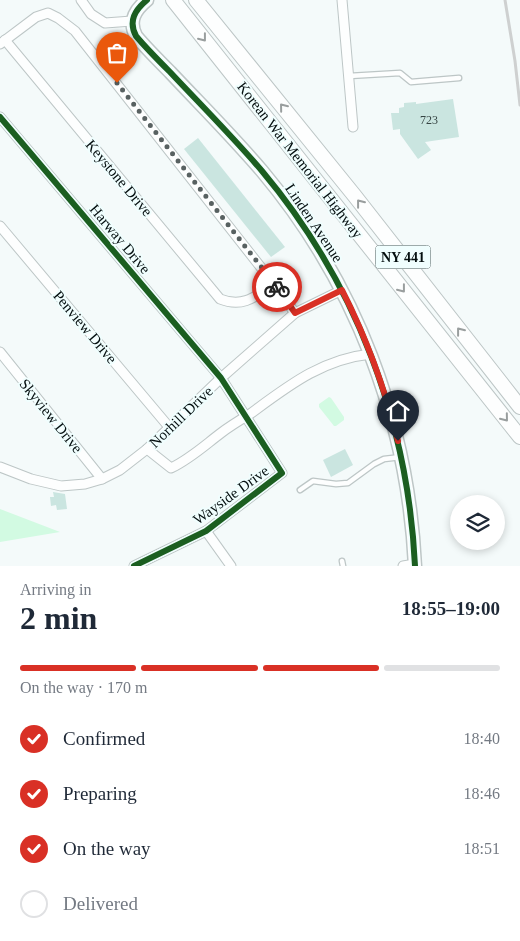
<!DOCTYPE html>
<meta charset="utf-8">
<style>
:root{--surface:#fff;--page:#f6f6f7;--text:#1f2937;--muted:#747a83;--line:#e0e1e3;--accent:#d93025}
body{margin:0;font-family:Georgia,serif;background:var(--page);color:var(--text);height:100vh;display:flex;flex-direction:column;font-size:19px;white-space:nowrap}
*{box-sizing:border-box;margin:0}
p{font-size:16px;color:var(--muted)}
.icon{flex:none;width:28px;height:28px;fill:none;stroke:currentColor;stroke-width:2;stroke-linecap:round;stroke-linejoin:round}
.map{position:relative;height:566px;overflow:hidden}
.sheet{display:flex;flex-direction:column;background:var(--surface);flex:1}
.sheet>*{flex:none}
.controls{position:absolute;left:450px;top:495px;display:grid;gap:10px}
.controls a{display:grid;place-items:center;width:55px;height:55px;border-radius:50%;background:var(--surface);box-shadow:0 2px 8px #0003;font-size:25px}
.pin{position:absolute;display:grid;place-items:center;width:42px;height:42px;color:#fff;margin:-51px -21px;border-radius:50% 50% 50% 0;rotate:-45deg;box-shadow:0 0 5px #0007}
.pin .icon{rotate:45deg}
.courier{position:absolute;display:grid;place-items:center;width:50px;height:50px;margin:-25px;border:4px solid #d93025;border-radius:50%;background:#fff;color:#222;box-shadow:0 1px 6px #0007}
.headline em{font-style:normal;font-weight:700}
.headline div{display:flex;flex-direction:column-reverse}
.headline{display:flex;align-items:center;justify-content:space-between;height:85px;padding:0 20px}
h1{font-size:32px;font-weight:700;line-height:38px}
.bar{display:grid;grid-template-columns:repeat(4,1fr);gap:8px 5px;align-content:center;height:60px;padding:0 20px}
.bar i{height:6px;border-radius:4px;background:var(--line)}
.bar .active{background:var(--accent)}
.bar p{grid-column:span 4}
ol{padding:0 20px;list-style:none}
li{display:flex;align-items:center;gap:15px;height:55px}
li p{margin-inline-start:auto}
li .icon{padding:5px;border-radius:50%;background:var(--accent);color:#fff;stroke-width:4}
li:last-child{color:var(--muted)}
li i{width:28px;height:28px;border:2px solid var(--line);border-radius:50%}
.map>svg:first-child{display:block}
.green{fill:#d2fae2}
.building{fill:#cae5e0}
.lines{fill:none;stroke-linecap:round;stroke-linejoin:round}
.lane-casing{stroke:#bdc6c6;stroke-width:7}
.street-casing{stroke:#bdc6c6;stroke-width:11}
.secondary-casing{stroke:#bdc6c6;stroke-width:15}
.primary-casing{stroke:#bdc6c6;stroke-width:16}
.lane{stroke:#fdfefe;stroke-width:4.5}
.street{stroke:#fdfefe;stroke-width:9}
.secondary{stroke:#fdfefe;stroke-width:12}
.primary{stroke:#fdfefe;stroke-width:14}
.rail{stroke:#ced0d0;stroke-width:3}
.cycleway-casing{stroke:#f0fefe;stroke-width:9}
.cycleway{stroke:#1b5e20;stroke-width:6}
.oneway{stroke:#999e9e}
.done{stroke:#586161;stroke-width:5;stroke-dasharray:0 9}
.route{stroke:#d93025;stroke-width:6}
.labels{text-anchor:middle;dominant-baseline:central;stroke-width:4;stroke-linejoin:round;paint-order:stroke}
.number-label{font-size:12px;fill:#364443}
.shield{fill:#f0fefe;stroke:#4b5657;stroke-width:1}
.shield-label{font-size:14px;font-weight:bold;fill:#040e0f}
.street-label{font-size:15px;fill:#040e0f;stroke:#f0fefe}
</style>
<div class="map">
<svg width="520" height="566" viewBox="0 0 520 566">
<rect width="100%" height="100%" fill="#f4fafa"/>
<g class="green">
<polygon points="329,397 331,398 344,417 344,420 336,426 334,426 319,407 319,404"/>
<polygon points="0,509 60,532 0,542"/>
</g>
<g class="building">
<polygon points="453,99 459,137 425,142 431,150 418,159 400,134 400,129 393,130 391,113 399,113 399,108 404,107 404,103 416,102 416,104"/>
<polygon points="198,138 285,247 271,257 184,149"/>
<polygon points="345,449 353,465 331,477 323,460"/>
<polygon points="53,492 65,494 67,509 57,510 56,505 51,506 50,497 54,497"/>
</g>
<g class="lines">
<defs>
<g id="lane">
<polyline points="349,76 400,73 411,82 459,78"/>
<polyline points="300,490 313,481 336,484 348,483 374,464 384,459 401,457"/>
<polyline points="342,561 343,566"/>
</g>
<g id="street">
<polyline points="81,0 91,14 105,23 132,21"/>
<polyline points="342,0 353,127"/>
<path d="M5 40 220 299C243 308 255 297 274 284"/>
<polyline points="0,44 36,17 48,13 58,18 75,31 274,284 295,313"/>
<polyline points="0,117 221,378 282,473 206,531 134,566"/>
<polyline points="0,226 169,427"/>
<polyline points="0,352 102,479"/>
<path d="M147 449 171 468C190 459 205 445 221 433 230 426 240 420 250 414 288 386 322 359 371 354"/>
<polyline points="0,467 31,479 61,486 85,484 102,479 120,470 147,449 221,378 295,313 342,290"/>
<polyline points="206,531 231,566"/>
<polyline points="403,566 415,564"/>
</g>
<path id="secondary" d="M147 0C135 10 128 21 136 36 146 48 158 60 170 72 201 105 233 137 262 171 356 283 408 421 415 566"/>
<g id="primary">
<polyline points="173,0 520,437"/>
<polyline points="196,0 354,195 520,407"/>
</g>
</defs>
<use href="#lane" class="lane-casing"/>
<use href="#street" class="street-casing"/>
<use href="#secondary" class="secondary-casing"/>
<use href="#primary" class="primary-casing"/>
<use href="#lane" class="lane"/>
<use href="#street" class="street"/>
<use href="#secondary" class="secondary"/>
<use href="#primary" class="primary"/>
<polyline class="rail" points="505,0 515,61 520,105"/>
<defs>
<g id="cycleway">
<path d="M147 0C135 10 128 21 136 36 146 48 158 60 170 72 201 105 233 137 262 171 356 283 408 421 415 566"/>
<polyline points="0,117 221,378 282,473 206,531 134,566"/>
</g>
</defs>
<use href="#cycleway" class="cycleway-casing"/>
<use href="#cycleway" class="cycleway"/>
</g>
<defs><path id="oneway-chevron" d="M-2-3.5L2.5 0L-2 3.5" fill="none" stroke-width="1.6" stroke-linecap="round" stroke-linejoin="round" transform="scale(1.25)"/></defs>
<g class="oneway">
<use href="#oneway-chevron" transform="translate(203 38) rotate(52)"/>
<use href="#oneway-chevron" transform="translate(283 107) rotate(-129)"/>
<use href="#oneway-chevron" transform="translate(360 203) rotate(-128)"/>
<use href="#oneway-chevron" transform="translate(402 289) rotate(52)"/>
<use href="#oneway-chevron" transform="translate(460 331) rotate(-128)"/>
<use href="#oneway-chevron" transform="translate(505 418) rotate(51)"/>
</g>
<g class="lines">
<polyline class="done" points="117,83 277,287"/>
<path class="route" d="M277 287 295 313 342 290C367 339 385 389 398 441"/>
</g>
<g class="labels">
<g class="number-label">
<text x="429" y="120">723</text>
</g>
<rect class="shield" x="375.5" y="245.5" width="55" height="23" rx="4"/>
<g class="shield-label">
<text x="403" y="257">NY 441</text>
</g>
<g class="street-label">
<text transform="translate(300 160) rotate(52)">Korean War Memorial Highway</text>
<text transform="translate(119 178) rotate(50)">Keystone Drive</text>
<text transform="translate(314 223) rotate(56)">Linden Avenue</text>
<text transform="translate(120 239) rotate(50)">Harway Drive</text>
<text transform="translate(85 327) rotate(50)">Penview Drive</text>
<text transform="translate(51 416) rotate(51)">Skyview Drive</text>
<text transform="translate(181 417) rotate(-44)">Norhill Drive</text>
<text transform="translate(231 495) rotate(-36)">Wayside Drive</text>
</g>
</g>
</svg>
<div class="controls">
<a><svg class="icon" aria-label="layers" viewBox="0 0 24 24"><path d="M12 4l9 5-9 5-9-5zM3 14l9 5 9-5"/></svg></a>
</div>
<div class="pin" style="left:117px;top:83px;background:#ea580c"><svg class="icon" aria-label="bag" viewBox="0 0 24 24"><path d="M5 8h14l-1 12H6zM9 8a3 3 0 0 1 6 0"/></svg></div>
<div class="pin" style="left:398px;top:441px;background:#1f2937"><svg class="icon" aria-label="home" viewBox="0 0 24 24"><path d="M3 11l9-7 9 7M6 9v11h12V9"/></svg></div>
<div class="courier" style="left:277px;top:287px"><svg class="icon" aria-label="bike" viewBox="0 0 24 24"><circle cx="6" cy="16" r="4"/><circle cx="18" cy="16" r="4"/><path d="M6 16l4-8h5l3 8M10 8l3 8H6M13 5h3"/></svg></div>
</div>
<section class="sheet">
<div class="headline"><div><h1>2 min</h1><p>Arriving in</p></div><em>18:55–19:00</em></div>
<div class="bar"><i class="active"></i><i class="active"></i><i class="active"></i><i></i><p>On the way · 170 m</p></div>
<ol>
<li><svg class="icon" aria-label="check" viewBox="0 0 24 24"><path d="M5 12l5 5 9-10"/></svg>Confirmed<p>18:40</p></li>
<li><svg class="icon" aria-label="check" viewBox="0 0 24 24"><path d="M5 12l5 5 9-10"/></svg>Preparing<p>18:46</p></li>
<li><svg class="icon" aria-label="check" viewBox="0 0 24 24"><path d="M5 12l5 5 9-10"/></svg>On the way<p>18:51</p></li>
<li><i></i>Delivered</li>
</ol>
</section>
